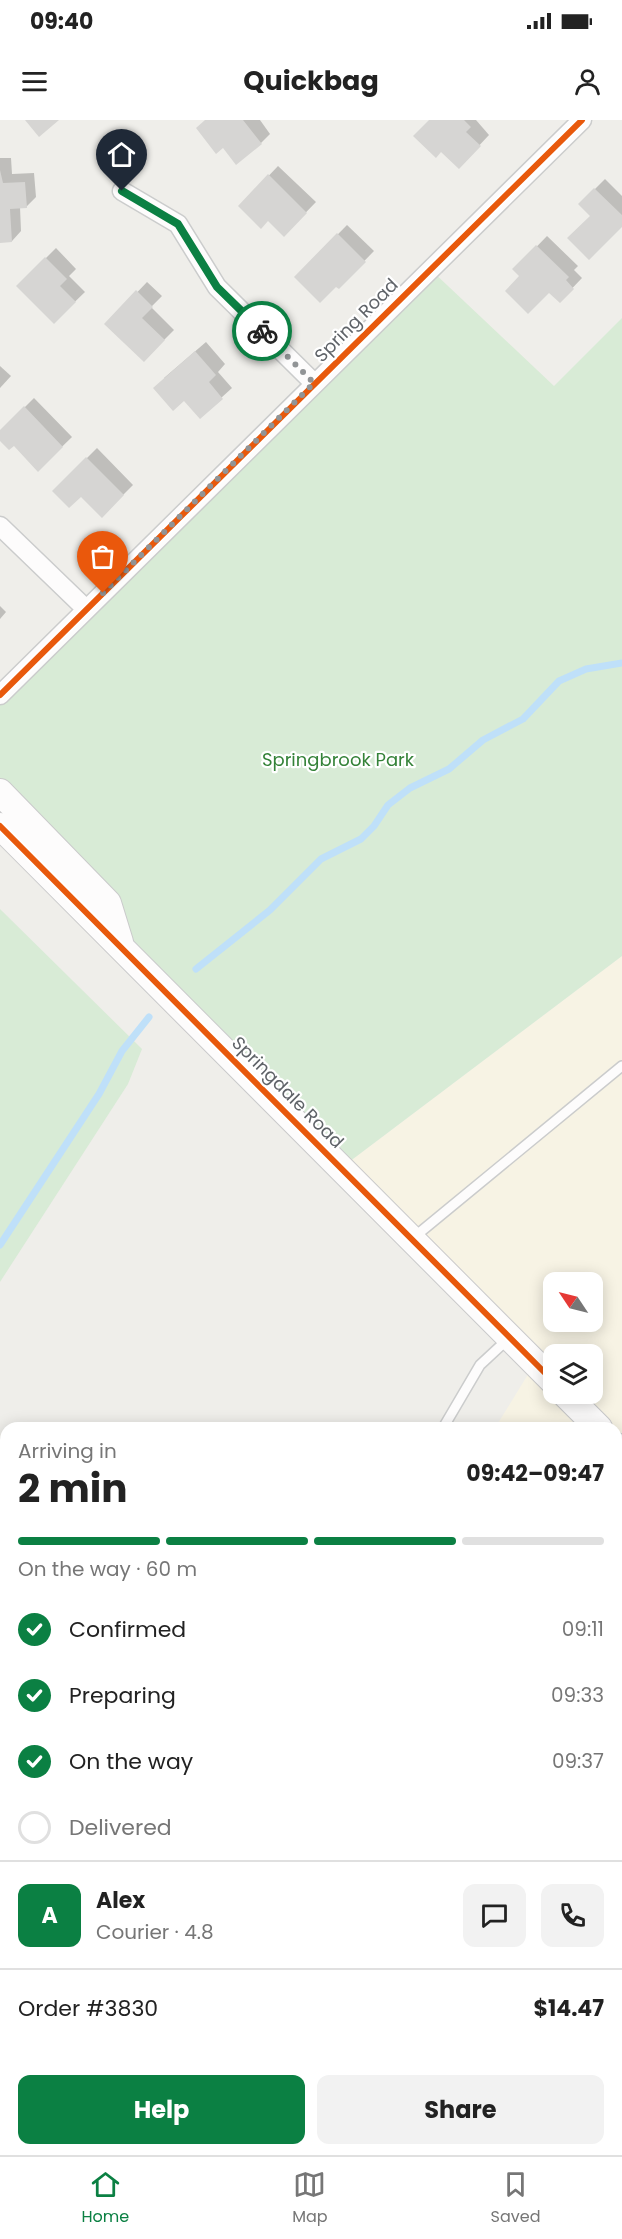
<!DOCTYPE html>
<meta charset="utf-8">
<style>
:root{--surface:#fff;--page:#f2f2f2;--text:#222;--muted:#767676;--line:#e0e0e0;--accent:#0b8043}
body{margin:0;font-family:Poppins,sans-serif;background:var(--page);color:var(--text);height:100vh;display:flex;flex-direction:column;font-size:22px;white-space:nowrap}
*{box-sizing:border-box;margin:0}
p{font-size:20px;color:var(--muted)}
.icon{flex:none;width:33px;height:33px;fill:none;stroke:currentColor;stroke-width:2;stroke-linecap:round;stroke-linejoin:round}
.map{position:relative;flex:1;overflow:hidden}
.sheet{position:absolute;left:0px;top:1302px;width:622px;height:734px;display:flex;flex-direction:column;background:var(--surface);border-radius:18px 18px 0 0;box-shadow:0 3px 15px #0003}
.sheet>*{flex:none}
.needle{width:39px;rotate:305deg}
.buttons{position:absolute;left:543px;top:1152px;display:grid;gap:12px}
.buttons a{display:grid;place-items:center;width:60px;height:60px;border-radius:12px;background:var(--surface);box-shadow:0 3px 15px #0003;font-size:30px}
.pin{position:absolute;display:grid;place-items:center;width:51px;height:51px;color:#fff;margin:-62px -26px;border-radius:50% 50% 50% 0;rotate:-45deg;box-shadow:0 0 6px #0007}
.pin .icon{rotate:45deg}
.courier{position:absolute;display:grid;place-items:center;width:60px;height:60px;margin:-30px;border:4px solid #0b8043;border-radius:50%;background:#fff;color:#222;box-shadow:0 2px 8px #0007}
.summary em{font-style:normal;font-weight:700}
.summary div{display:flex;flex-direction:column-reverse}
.summary{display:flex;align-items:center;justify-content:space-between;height:102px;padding:0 18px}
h1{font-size:39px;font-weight:700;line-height:45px}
.bar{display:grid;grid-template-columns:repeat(4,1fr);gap:9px 6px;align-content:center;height:72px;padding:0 18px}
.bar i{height:8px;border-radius:4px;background:var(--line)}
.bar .active{background:var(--accent)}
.bar p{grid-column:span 4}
.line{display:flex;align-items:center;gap:15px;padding:0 18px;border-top:2px solid var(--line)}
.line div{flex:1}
.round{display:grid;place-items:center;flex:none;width:63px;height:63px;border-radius:12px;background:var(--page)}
ol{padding:0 18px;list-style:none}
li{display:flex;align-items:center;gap:18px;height:66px}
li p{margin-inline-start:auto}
li .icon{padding:6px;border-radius:50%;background:var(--accent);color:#fff;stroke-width:4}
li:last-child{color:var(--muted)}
li i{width:33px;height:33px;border:3px solid var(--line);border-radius:50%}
.cta{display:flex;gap:12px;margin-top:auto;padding:12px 18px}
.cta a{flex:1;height:69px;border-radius:12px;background:var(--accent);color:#fff;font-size:24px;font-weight:700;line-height:69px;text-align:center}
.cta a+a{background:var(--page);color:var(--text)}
.status{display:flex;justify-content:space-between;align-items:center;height:42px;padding:0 30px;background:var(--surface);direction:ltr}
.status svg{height:16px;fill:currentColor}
header{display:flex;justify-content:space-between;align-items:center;height:78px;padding:0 18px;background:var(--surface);font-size:27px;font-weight:700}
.dock{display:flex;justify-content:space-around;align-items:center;height:84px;border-top:2px solid var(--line);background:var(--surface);font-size:16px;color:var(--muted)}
.dock a{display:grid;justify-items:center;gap:3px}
.dock .active{color:var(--accent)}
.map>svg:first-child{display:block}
.commercial{fill:#f7f3e4;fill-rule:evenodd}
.green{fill:#d8ebd6}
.shadow{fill:#0003}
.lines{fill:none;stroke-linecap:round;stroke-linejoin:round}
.stream{stroke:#bfe0f9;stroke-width:7}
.building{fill:#d6d5d3}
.lane-casing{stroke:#cbcccc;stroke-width:12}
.street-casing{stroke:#cbcccc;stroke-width:21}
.secondary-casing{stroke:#cacacb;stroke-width:28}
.lane{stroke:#fdfcfc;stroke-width:9}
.street{stroke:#fdfcfc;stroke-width:18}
.secondary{stroke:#fdfcfc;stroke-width:26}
.cycleway-casing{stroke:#fff;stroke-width:10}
.cycleway{stroke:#e8590c;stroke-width:6}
.done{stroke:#919496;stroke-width:6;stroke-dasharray:0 10.8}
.route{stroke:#0b8043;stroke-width:8}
.labels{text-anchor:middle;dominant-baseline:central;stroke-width:4.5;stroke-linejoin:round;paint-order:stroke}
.street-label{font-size:18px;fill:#5f6368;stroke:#fff}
.park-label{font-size:18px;fill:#348238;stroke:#fff}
</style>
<div class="status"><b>09:40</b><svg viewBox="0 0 49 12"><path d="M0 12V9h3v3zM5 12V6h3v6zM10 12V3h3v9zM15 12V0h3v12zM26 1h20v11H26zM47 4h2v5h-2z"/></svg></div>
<header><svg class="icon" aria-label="menu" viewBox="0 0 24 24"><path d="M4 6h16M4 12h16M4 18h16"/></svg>Quickbag<svg class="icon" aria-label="person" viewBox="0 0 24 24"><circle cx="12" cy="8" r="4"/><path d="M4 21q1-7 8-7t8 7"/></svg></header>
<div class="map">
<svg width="622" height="2035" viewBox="0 0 622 2035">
<rect width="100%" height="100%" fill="#efeeea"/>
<path class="commercial" d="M622 836V1948L616 1944V1308H495L535 1243 341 1048ZM554 1162H592V1202H554ZM554 1234H592V1274H554Z"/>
<g class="green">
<polygon points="430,149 554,266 622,198 622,836 341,1048 0,706 0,575"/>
<polygon points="0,789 142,929 128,964 0,1162"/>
<polygon points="0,1975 6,1979 6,2030 72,2030 79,2035 0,2035"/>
</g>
<g class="shadow">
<polygon points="205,0 260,0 270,14 261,23 223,26"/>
<polygon points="431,0 476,0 489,15 459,47 442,30"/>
<polygon points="0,38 11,38 12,54 34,53 36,77 26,87 20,87 21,111 12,121 0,122"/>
<polygon points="278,46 316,82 284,115 268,99 240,86"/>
<polygon points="605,59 622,76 622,105 592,96 580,84"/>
<polygon points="347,105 374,131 339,167 296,157"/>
<polygon points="547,116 578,146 574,150 582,158 560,181 549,171 521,156 515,149"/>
<polygon points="56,128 76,149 69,156 85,172 54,202 18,166"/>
<polygon points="147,162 162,176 151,187 174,210 144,240 107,204"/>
<polygon points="206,222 225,244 218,252 232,268 200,297 164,258"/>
<polygon points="0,246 11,256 0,268"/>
<polygon points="34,278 72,317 38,350 14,324 0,318 0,312"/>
<polygon points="97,328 133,365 102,396 81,375 54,371"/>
<polygon points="0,486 6,492 0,499"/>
<polygon points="616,1799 622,1804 622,1898 616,1905"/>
</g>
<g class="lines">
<g class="stream">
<polyline points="196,849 270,790 321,739 361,719 374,706 388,685 410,668 449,649 483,620 523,599 559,561 586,549 622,543"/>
<polyline points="0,1125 99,974 122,931 149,897"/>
</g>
</g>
<g class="building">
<polygon points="25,0 59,0 39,17"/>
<polygon points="205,0 243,0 262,24 236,45 223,28 216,34 196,8"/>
<polygon points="429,0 464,0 471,7 466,12 481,26 459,49 441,32 436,38 413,16"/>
<polygon points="0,50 3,63 25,62 27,88 10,89 12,122 0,123"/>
<polygon points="268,54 307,93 284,117 268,101 261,109 238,86"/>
<polygon points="594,68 622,95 622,107 589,140 567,118 590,96 578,84"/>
<polygon points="337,113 366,142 339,169 336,167 320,183 294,157"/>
<polygon points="536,125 569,157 566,160 574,169 560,183 549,173 528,194 505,171 519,156 512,149"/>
<polygon points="45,137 67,159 60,166 76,182 54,204 16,166"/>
<polygon points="136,170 153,187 142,198 165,220 144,242 104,204"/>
<polygon points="195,231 216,255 209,262 223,279 200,299 184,281 173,291 153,268"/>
<polygon points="24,286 63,327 38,352 14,326 9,330 0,321 0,310"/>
<polygon points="86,337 124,375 102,398 81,377 69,388 52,371"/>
<polygon points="616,1807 622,1812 622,1899 616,1906"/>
</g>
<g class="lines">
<defs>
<g id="lane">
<polyline points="413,1118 622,946"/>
<polyline points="443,1308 480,1245 508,1219"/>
<polyline points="616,1363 622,1357"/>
<polyline points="616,1474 622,1478"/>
<polyline points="616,1622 622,1615"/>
<polyline points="616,1784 622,1789"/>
<polyline points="616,1944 622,1948"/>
</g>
<g id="street">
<polyline points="122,71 178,104 217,167 314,263"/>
<polyline points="0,406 86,489"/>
<polyline points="0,575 582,0"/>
</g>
<g id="secondary">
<polyline points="0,672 108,783 120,822"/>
<polyline points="0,706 554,1262"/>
<polyline points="565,1274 599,1308"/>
<polyline points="616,1326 622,1331"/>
</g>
</defs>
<use href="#lane" class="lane-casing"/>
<use href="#street" class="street-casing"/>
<use href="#secondary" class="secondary-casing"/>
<use href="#lane" class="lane"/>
<use href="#street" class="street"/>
<use href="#secondary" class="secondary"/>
<defs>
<g id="cycleway">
<polyline points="0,575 582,0"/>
<polyline points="0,706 554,1262"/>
</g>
</defs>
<use href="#cycleway" class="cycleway-casing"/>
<use href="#cycleway" class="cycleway"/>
</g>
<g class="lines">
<polyline class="done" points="103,473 314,263 262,211"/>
<polyline class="route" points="122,71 178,104 217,167 262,211"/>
</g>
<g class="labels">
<g class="street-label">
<text transform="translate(356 200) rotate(-45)">Spring Road</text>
<text transform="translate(288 972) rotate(45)">Springdale Road</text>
</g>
<g class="park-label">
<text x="338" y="639">Springbrook Park</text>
</g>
</g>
</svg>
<div class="buttons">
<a><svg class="needle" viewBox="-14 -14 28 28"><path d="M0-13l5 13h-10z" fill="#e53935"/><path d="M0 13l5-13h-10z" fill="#767676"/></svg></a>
<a><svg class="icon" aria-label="layers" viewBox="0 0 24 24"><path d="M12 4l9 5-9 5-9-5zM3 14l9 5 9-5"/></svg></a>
</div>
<div class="pin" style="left:103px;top:473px;background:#ea580c"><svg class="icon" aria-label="bag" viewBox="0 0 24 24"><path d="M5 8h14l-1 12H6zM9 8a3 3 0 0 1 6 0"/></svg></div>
<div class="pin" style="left:122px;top:71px;background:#1f2937"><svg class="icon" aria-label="home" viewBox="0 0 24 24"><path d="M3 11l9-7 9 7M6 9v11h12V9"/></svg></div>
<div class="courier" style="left:262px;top:211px"><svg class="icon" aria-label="bike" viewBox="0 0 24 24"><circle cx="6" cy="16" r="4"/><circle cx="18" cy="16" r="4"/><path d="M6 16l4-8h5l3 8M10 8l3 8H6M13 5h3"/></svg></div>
<section class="sheet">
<div class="summary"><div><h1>2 min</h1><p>Arriving in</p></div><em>09:42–09:47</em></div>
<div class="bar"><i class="active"></i><i class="active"></i><i class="active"></i><i></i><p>On the way · 60 m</p></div>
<ol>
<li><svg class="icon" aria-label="check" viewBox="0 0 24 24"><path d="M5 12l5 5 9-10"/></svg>Confirmed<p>09:11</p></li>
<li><svg class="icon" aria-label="check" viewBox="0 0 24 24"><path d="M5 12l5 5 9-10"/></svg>Preparing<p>09:33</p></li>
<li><svg class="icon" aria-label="check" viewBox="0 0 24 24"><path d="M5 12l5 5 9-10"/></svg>On the way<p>09:37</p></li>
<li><i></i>Delivered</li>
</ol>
<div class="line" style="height:108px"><b class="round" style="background:var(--accent);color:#fff">A</b><div><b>Alex</b><p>Courier · 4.8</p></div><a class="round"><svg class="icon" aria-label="chat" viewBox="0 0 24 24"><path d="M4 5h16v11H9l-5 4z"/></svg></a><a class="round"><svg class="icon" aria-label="phone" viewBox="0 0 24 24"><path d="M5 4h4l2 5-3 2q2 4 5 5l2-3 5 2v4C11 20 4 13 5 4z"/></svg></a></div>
<div class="line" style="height:78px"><div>Order #3830</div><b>$14.47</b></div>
<div class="cta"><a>Help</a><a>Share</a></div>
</section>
</div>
<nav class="dock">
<a class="active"><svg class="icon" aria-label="home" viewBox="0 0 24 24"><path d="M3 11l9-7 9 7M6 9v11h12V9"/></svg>Home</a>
<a><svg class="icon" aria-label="map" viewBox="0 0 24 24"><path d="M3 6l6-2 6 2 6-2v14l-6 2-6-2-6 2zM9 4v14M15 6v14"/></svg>Map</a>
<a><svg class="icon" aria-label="saved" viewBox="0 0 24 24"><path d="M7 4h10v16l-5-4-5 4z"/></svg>Saved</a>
</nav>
